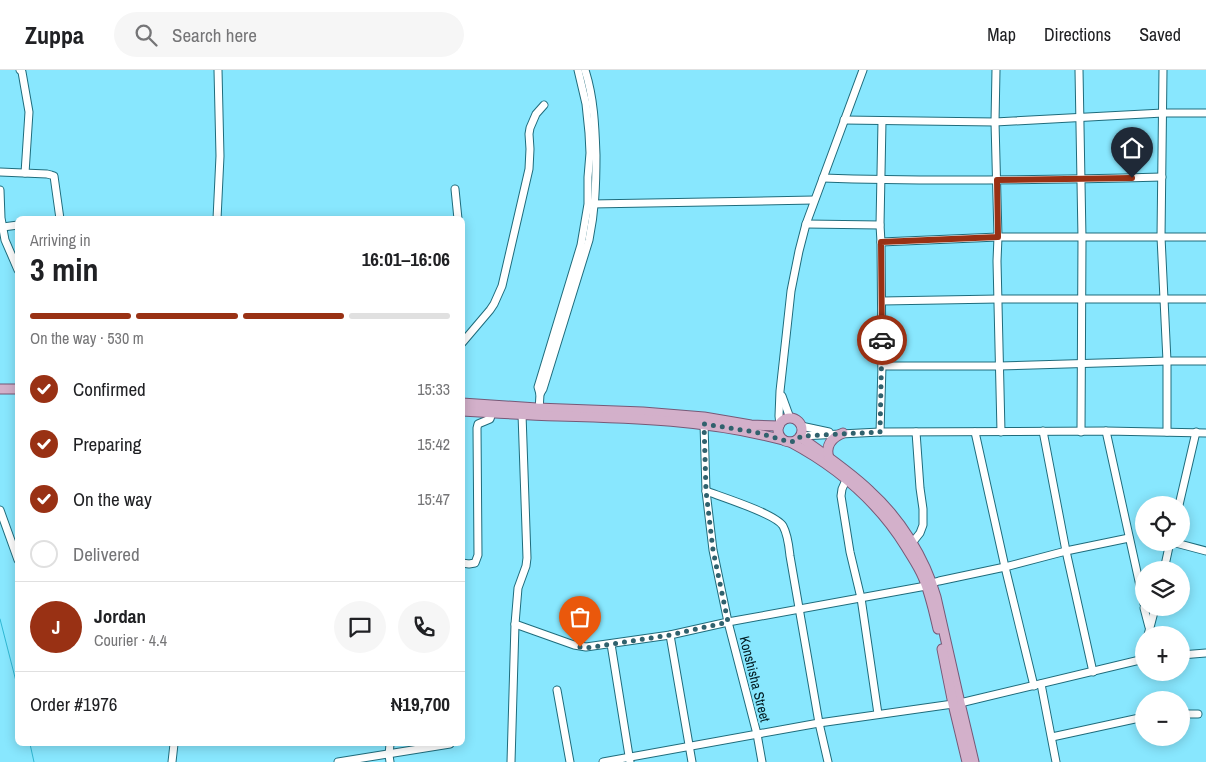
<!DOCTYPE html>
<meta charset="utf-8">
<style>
:root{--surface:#fff;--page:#f6f6f6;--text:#202124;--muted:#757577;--line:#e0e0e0;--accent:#993114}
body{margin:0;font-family:"Archivo Narrow",sans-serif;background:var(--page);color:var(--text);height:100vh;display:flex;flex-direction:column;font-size:19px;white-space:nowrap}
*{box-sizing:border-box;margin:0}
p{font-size:16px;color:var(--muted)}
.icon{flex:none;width:28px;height:28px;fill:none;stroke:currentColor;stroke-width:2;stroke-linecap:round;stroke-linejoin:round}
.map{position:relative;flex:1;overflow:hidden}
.details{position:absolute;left:15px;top:146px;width:450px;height:530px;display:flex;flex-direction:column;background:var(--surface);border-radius:8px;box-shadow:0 2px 12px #0003}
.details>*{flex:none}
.tools{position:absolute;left:1135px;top:426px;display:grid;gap:10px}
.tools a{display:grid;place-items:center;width:55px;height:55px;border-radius:50%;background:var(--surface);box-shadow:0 2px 12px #0003;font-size:25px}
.pin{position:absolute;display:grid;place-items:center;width:42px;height:42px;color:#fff;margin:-51px -21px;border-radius:50% 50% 50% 0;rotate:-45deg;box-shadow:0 0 5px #0007}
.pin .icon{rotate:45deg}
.courier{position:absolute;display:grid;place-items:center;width:50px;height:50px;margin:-25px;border:4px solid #993114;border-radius:50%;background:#fff;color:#222;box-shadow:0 1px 6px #0007}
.summary em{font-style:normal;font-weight:700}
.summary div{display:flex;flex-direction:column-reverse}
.summary{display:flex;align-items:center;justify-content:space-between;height:85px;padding:0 15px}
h1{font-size:32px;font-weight:700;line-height:38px}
.bar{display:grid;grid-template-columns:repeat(4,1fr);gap:8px 5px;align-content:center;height:60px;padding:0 15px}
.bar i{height:6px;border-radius:4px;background:var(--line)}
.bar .on{background:var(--accent)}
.bar p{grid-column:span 4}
.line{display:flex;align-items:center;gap:12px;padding:0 15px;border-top:1px solid var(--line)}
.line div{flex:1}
.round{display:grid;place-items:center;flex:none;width:52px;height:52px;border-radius:26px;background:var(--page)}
ol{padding:0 15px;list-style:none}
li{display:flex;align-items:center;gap:15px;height:55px}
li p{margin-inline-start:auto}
li .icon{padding:5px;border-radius:50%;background:var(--accent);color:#fff;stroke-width:4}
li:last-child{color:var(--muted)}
li i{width:28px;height:28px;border:2px solid var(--line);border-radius:50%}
header{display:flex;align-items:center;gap:30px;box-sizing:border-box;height:70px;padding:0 25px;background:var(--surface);border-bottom:1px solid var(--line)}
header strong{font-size:24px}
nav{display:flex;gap:28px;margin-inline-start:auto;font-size:18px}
.search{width:350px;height:45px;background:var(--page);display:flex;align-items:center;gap:12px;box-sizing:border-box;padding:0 18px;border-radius:28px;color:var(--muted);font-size:19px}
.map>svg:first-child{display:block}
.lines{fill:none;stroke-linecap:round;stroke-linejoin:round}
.stream{stroke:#30b7d3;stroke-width:1}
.minor-casing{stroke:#1f6c7c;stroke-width:9}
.major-casing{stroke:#765977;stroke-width:11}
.minor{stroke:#fff;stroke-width:7}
.major{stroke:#d3b0ca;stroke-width:9}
.done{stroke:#30616d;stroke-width:5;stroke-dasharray:0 9}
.route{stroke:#993114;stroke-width:6}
.labels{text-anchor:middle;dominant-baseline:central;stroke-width:4;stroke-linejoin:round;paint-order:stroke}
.street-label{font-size:14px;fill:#00191f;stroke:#88e7fe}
</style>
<header>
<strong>Zuppa</strong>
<div class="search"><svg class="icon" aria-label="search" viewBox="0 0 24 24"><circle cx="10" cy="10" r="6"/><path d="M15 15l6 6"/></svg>Search here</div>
<nav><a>Map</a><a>Directions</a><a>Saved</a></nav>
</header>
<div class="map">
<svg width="1206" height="692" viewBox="0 0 1206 692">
<rect width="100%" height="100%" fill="#88e7fe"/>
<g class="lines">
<g class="stream">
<polyline points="0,549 18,619"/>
<polyline points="30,674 34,692"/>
</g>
<defs>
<g id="minor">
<polyline points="20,0 22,2 29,42 25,103"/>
<polyline points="996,0 995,52 998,167 997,191 1001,362"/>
<polyline points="1079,0 1082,168 1081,362"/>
<polyline points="1163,0 1161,167 1167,291 1167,362"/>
<polyline points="844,50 995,52 1163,43 1206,43"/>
<polyline points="0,102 47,104 51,105 54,106 60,149"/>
<path d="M823 108C936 112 1049 110 1162 107"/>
<polyline points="455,119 458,149"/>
<polyline points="0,120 1,148 5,170 18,200"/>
<polyline points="591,134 814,130"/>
<polyline points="217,149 220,86 218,0"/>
<polyline points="806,154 880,155"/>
<polyline points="3,157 18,155"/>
<polyline points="881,172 998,167 1206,167"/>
<polyline points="882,231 998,229 1206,229"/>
<polyline points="462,273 490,240 494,234 502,216 529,99 530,79 529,64 530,58 536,44 544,35"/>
<polyline points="882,296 999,296 1167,291 1206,291"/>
<path d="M540 324 543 319 589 170C595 140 596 116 596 85 595 56 594 28 585 0"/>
<polyline points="782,326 790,348"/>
<polyline points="539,341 540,324 538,317 581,175 588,134 588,107 590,83 589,63 586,34 578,0"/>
<polyline points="704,354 706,421 713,480 728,552 757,664 762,692"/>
<polyline points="780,355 779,346 780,321 786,267 791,221 799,181 806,154 863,0"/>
<polyline points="801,356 829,362"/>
<polyline points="1043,361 1066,481 1093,602"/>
<polyline points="1106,361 1144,534"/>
<polyline points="880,362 882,296 881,172 880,155 882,51"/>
<polyline points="975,362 1005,497 1034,616"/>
<polyline points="801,366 880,362 1106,361 1206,363"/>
<polyline points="846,410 842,419 841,426 850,482 861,528 878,644"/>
<path d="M706 421C722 427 776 444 783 456 788 465 789 477 790 486L819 653 828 692"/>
<polyline points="1179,435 1196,362"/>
<polyline points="0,440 18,490"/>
<polyline points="1172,472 1206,481"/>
<polyline points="912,473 920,463 923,455 923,439 920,418 916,362"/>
<polyline points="462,493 469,494 475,493 478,485 477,358 478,354 490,349 492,343"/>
<polyline points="1164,500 1170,472"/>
<polyline points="932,513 939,511 1005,497 1066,481 1129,468"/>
<polyline points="1144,538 1149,557"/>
<polyline points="515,554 574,575 586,577 670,565 728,552 926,516"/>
<polyline points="670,565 692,692"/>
<polyline points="1148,565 1155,538"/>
<polyline points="611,574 630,692"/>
<polyline points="1181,585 1206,583"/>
<polyline points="1041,614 1056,692"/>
<polyline points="557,620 570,692"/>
<polyline points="1181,644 1198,644"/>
<polyline points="1052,667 1144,647"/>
<polyline points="390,674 389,685 390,692"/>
<polyline points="172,692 174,674"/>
<polyline points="338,692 450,674"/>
<polyline points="511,692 515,554 518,518 526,496 527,488 522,344"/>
<polyline points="603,692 819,653 960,633 1144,589"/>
</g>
<g id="major">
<polyline points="0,319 18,319"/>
<polyline points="462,333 537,338 643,342 704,347 751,355 779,356"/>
<path d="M462 341C494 343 526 345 558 346 634 348 709 350 783 370"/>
<circle cx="790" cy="360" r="12"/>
<path d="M800 367C824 384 849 401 870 421 900 448 925 488 936 527L960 633 974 692"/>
<path d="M790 372C837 397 878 432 906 477 912 487 919 497 923 507 930 523 934 542 938 559"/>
<path d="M829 388C825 376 831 368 843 363"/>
<polyline points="942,579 953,634 967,692"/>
</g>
</defs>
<use href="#minor" class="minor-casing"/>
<use href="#major" class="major-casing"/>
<use href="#minor" class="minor"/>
<use href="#major" class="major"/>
</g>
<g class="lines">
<polyline class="done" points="580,577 586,578 670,565 728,552 713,480 706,421 704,354 755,362 790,372 796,371 801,366 880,362 882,270"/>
<polyline class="route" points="882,270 881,172 998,167 997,110 1132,108"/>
</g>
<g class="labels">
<g class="street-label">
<text transform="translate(755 609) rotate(76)">Konshisha Street</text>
</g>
</g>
</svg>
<div class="tools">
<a><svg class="icon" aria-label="locate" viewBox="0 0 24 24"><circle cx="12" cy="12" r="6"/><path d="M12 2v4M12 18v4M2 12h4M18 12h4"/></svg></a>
<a><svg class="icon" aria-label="layers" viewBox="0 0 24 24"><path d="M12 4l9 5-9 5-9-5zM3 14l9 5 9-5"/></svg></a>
<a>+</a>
<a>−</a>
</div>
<div class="pin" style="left:580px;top:577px;background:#ea580c"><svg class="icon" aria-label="bag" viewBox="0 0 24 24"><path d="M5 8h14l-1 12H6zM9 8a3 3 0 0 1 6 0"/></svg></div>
<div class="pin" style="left:1132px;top:108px;background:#1f2937"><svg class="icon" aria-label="home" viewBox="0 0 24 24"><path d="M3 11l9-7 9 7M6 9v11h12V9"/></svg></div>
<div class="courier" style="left:882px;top:270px"><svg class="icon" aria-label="car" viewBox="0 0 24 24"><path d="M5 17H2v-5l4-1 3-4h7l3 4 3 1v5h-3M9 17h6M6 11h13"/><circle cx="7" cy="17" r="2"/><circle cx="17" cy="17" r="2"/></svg></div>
<section class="details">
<div class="summary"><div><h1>3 min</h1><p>Arriving in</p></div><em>16:01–16:06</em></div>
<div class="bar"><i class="on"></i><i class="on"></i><i class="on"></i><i></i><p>On the way · 530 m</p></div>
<ol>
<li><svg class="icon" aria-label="check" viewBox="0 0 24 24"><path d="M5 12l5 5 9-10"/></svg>Confirmed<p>15:33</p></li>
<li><svg class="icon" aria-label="check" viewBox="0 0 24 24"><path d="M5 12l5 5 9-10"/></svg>Preparing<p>15:42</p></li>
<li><svg class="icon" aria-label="check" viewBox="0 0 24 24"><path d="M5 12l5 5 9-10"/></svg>On the way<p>15:47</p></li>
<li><i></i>Delivered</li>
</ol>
<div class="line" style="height:90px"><b class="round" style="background:var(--accent);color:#fff">J</b><div><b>Jordan</b><p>Courier · 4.4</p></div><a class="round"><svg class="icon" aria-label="chat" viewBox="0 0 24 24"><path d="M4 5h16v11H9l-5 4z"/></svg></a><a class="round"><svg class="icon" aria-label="phone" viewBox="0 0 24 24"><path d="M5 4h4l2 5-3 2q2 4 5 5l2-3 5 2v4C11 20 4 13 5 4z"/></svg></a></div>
<div class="line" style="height:65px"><div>Order #1976</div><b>₦19,700</b></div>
</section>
</div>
